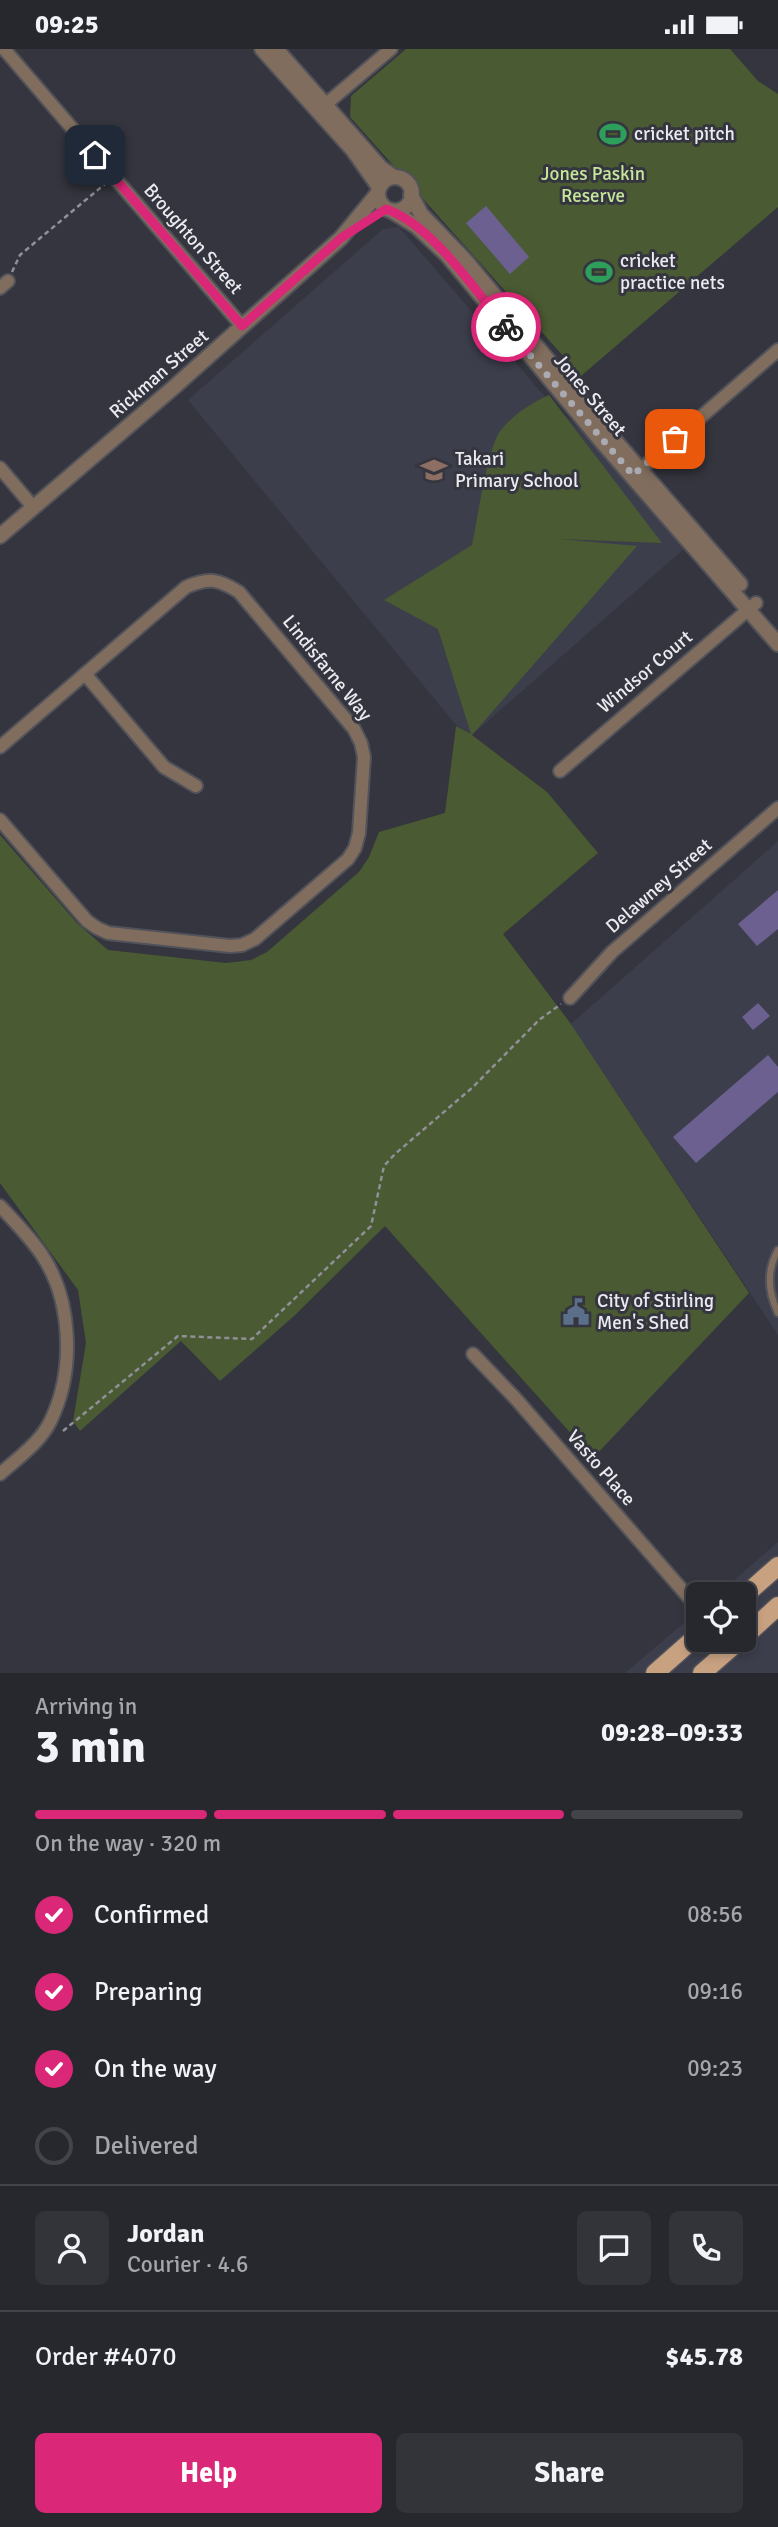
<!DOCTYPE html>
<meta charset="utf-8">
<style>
:root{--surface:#27282e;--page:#33343a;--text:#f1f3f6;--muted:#a4a6aa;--line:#43444a;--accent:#db2777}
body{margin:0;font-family:Signika,sans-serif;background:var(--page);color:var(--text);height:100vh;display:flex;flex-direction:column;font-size:26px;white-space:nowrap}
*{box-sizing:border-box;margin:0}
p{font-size:23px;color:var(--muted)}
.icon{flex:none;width:38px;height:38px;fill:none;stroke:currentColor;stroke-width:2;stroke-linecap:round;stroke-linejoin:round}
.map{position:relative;height:1624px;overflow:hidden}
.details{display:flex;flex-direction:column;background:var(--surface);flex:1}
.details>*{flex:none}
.tools{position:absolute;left:686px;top:1533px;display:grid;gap:14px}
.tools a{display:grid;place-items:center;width:70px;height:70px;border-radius:10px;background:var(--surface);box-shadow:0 4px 10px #0003,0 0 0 2px var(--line);font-size:35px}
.pin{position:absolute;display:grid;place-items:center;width:60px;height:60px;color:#fff;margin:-30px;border-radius:14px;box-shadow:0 4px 10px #0006}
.courier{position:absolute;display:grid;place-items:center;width:70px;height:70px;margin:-35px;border:5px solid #db2777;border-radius:50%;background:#fff;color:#222;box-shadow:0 2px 9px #0007}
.overview em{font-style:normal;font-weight:700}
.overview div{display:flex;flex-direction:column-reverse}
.overview{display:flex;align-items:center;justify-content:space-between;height:119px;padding:0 35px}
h1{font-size:46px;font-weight:700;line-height:52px}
.bar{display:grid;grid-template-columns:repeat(4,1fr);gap:10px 7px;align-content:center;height:84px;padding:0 35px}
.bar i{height:9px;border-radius:5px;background:var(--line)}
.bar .on{background:var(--accent)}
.bar p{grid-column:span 4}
.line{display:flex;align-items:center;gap:18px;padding:0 35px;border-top:2px solid var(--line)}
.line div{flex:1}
.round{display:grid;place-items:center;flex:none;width:74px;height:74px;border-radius:10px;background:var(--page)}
ol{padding:0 35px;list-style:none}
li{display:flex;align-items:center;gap:21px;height:77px}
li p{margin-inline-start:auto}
li .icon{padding:7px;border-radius:50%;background:var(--accent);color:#fff;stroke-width:4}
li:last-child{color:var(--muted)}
li i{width:38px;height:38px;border:4px solid var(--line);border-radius:50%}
.primary-button{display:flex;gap:14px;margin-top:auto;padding:14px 35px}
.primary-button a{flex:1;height:80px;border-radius:10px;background:var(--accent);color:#fff;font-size:28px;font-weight:700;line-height:80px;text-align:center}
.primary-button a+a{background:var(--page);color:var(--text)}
.status{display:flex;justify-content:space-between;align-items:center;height:49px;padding:0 35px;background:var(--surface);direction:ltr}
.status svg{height:19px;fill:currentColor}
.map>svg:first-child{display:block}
.built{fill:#3d3e4c}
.green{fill:#4a5a32}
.building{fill:#6b6090}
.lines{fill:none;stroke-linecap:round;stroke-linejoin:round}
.service-casing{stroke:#51525a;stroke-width:10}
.minor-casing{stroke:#51525a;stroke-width:16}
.tertiary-casing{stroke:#51525a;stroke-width:18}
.primary-casing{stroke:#51525a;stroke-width:21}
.path{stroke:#909098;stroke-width:2.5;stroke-dasharray:5 3.5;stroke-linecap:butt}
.service{stroke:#806d5d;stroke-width:6}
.minor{stroke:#806d5d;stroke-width:12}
.tertiary{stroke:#806d5d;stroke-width:14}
.primary{stroke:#c8a181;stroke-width:18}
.done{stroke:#aaabb2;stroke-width:7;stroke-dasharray:0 12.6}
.route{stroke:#db2777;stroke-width:9}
.labels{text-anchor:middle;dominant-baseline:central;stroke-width:6;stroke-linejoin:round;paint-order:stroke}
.poi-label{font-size:19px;fill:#eaeaf0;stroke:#34353e;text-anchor:start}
.park-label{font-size:19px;fill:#c6e69a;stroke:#34353e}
.street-label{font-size:19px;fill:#eaeaf0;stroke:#34353e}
</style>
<div class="status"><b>09:25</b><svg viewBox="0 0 49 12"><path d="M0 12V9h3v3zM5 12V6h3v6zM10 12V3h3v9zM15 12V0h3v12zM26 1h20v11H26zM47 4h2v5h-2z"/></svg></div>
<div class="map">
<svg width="778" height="1624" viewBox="0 0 778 1624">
<rect width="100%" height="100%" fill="#34353e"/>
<g class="built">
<polygon points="399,178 540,342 694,491 472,686 456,676 188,351 383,180"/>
<polygon points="778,792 778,1286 571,975"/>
<polygon points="778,1493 778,1624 625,1624 698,1562 698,1591 744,1591 744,1545 718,1545"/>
</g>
<g class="green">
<polygon points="406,0 730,0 758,32 778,45 778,158 581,327 350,68 351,47"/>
<path d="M549 346 662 494 559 490 637 497 472 686 547 743 598 804 503 885 571 975 749 1244 593 1409 385 1177 294 1267 220 1332 181 1292 80 1382 73 1372 86 1294 78 1241 0 1134V786L78 875 108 901 226 914 251 911 267 903 359 823 369 808 379 783 445 764 456 677 471 685 438 580 384 551 472 496C477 473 488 396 501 381 513 366 531 354 549 346Z"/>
</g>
<g class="building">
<polygon points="486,157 529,208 510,225 466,174"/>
<polygon points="778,841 778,880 757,897 738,875"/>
<polygon points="758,954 770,967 753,981 742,968"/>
<polygon points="768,1006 778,1018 778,1043 696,1114 673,1088"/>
</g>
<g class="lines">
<defs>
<path id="service" d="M778 1201C766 1222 768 1243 778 1264"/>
<g id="minor">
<polyline points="4,0 242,277"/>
<polyline points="319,61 391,0"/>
<polyline points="0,239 8,232"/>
<polyline points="0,419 34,459"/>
<polyline points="633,427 778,301"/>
<polyline points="85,625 164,718 196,737"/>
<path d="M0 698 186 538C209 528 218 530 239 543L354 680 361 694 364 708 359 784 355 799 348 810 255 890 242 896 230 897 108 884 97 879 87 872 0 771"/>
<polyline points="560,722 756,554"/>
<polyline points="570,949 612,903 778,759"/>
<path d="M0 1157C14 1172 30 1188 42 1206 72 1251 75 1321 51 1371 41 1393 18 1409 0 1425"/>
<polyline points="473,1305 516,1350 698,1559"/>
</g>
<g id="tertiary">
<polyline points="262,0 353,101 379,138"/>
<polyline points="276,0 381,119 394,128"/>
<circle cx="395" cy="145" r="17"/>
<polyline points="411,146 421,165 466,212 610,386 740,535"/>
<polyline points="392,162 416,177 447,206 602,393 778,595"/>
<polyline points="0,487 173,339 341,189 378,144"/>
</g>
<g id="primary">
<polyline points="744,1547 778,1517"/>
<polyline points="744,1588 778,1557"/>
<polyline points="655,1624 698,1586"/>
<polyline points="702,1624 740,1591"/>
</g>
</defs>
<use href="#service" class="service-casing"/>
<use href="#minor" class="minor-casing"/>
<use href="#tertiary" class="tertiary-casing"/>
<use href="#primary" class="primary-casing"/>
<g class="path">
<polyline points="12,223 20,206 106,134"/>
<polyline points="63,1382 178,1287 252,1290 371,1177 384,1117 395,1105 473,1038 539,971 561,955"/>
</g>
<use href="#service" class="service"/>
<use href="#minor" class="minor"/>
<use href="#tertiary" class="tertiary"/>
<use href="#primary" class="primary"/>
</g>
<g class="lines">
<polyline class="done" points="506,278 633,426 675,390"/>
<path class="route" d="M95 106 242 277 341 189 386 160C434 177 474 241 506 278"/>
</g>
<defs>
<symbol id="stadium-bare" viewBox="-9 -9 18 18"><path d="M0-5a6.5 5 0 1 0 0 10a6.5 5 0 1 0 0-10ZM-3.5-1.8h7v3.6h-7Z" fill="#2e9e5b" stroke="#34353e" stroke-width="2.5" paint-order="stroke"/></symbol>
<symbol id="school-bare" viewBox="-9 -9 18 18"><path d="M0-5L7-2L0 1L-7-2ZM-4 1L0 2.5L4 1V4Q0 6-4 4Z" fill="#8d6e63" stroke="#34353e" stroke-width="2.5" paint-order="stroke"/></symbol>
<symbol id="civic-bare" viewBox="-9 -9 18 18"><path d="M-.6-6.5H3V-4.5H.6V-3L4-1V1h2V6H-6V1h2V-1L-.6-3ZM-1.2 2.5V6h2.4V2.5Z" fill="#5c6f8a" stroke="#34353e" stroke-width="2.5" paint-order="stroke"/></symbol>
</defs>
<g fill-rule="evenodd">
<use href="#stadium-bare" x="594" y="66" width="38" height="38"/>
<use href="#stadium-bare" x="580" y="204" width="38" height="38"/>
<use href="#school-bare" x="415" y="402" width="38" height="38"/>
<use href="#civic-bare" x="557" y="1244" width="38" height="38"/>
</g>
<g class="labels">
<g class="poi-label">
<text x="634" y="85">cricket pitch</text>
<text x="620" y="212">cricket<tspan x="620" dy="22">practice nets</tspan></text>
<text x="455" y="410">Takari<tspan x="455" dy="22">Primary School</tspan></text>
<text x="597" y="1252">City of Stirling<tspan x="597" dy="22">Men's Shed</tspan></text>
</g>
<g class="park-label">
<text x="593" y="125">Jones Paskin<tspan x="593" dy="22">Reserve</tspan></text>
</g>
<g class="street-label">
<text transform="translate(193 190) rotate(49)">Broughton Street</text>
<text transform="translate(159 325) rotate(-41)">Rickman Street</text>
<text transform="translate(590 346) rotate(50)">Jones Street</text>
<text transform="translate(327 619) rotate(51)">Lindisfarne Way</text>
<text transform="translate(645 623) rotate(-40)">Windsor Court</text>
<text transform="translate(659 837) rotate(-41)">Delawney Street</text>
<text transform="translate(601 1419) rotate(49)">Vasto Place</text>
</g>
</g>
</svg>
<div class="tools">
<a><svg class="icon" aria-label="locate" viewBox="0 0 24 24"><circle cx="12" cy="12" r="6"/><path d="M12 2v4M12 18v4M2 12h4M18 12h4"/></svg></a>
</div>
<div class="pin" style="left:675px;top:390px;background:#ea580c"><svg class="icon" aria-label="bag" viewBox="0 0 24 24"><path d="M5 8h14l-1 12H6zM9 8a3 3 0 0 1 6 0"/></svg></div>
<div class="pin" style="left:95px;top:106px;background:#1f2937"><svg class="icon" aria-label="home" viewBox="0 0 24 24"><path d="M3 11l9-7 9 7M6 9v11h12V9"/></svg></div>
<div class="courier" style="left:506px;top:278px"><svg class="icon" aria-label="bike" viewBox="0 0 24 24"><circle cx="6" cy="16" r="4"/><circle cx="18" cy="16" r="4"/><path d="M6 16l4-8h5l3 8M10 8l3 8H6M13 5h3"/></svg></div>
</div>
<section class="details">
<div class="overview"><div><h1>3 min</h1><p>Arriving in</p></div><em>09:28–09:33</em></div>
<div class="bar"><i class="on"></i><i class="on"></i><i class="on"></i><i></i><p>On the way · 320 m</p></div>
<ol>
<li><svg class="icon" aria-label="check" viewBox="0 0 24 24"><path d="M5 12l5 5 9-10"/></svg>Confirmed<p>08:56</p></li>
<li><svg class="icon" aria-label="check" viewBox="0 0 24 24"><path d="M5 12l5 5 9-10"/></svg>Preparing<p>09:16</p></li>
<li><svg class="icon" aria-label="check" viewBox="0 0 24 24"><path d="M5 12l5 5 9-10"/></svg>On the way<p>09:23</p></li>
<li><i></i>Delivered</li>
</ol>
<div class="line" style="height:126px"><a class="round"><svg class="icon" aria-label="person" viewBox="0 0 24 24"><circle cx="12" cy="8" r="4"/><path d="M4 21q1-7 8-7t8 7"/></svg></a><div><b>Jordan</b><p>Courier · 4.6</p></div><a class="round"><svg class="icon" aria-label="chat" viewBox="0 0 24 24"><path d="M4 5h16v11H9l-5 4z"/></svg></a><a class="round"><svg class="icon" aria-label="phone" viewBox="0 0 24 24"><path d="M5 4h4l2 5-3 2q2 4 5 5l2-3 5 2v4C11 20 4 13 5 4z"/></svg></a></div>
<div class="line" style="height:91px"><div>Order #4070</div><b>$45.78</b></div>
<div class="primary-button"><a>Help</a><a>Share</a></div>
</section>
